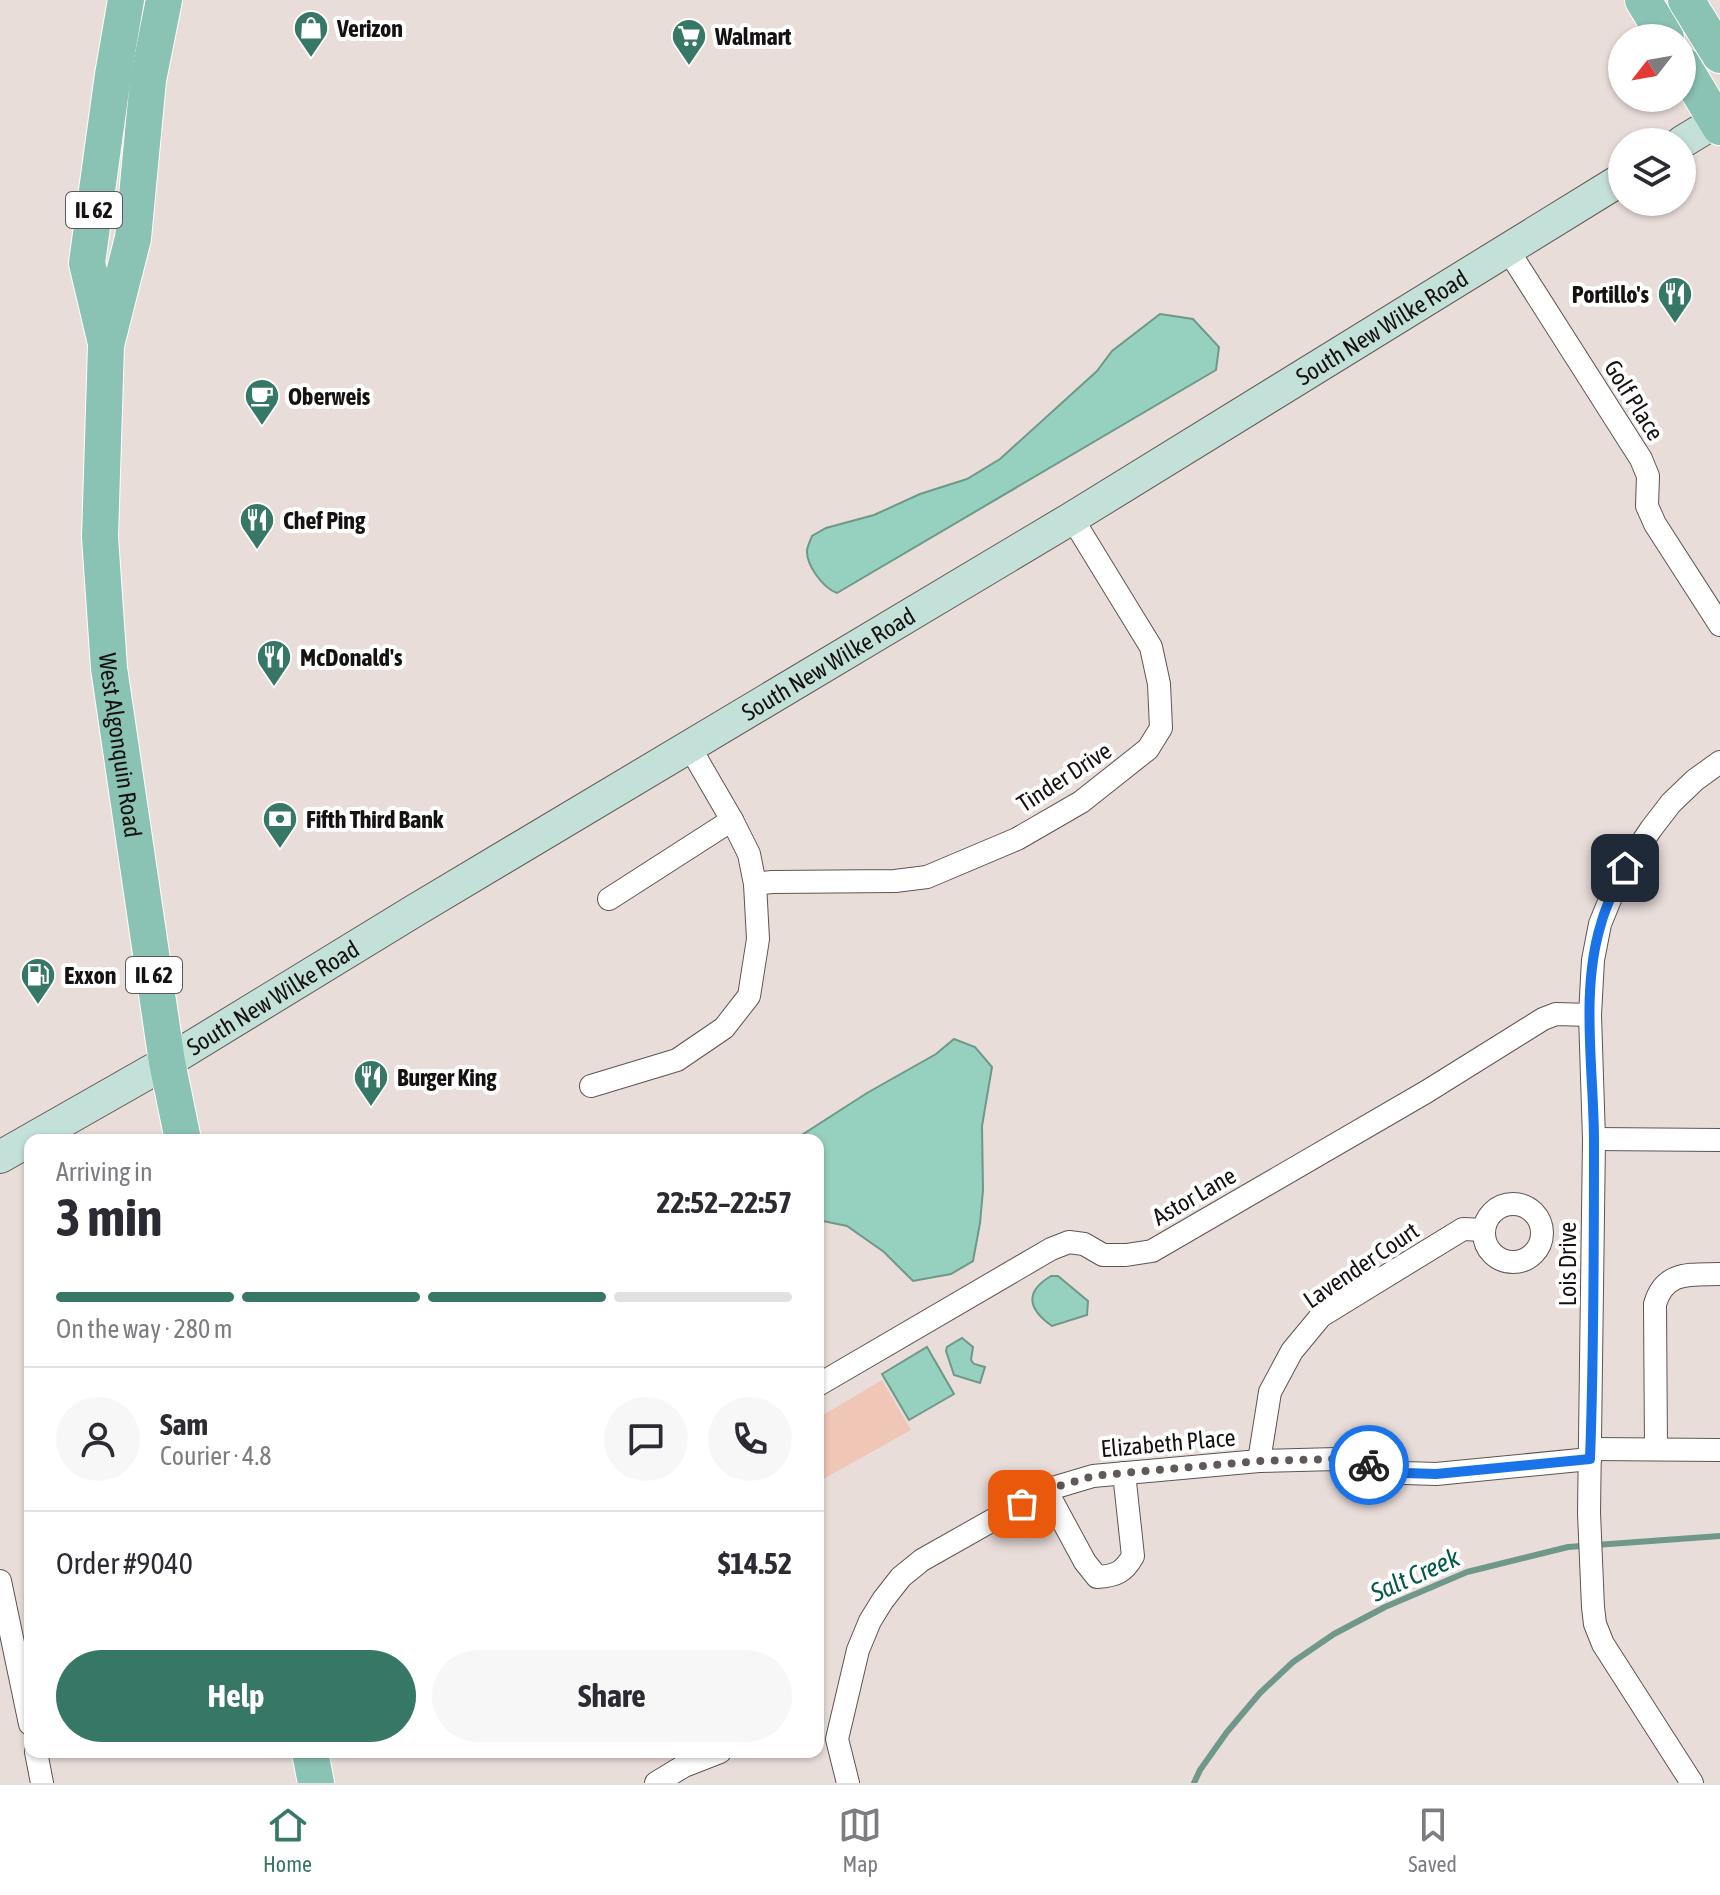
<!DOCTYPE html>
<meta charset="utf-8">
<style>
:root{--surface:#fff;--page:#f7f7f7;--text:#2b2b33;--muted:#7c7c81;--line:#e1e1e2;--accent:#377766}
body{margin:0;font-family:"Asap Condensed",sans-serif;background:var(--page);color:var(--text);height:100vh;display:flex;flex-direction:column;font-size:30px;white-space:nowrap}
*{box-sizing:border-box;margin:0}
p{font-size:26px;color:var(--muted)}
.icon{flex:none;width:44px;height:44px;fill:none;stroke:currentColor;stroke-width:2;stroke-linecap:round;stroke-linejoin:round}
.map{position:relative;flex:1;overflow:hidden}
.details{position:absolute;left:24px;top:1134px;width:800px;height:624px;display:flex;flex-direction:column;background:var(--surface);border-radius:16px;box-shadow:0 2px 6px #0004}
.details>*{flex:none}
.needle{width:52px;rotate:239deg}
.controls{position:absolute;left:1608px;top:24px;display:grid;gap:16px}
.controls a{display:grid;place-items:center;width:88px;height:88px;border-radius:50%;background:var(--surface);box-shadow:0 2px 6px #0004;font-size:40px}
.pin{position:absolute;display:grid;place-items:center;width:68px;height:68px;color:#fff;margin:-34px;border-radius:16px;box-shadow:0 4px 12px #0006}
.courier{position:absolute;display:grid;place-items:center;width:80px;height:80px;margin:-40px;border:6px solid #1a73e8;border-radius:50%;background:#fff;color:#222;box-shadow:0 2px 10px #0007}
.overview em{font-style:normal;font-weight:700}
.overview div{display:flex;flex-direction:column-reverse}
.overview{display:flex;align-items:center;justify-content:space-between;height:136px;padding:0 32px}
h1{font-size:52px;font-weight:700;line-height:60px}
.bar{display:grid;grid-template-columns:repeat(4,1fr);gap:12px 8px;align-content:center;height:96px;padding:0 32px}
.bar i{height:10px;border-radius:6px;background:var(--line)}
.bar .on{background:var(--accent)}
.bar p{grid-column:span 4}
.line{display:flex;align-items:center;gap:20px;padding:0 32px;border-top:2px solid var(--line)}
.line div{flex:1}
.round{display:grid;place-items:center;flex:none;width:84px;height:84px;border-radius:42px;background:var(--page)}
.primary-button{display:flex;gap:16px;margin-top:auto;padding:16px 32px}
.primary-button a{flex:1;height:92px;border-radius:48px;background:var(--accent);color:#fff;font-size:32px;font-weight:700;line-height:92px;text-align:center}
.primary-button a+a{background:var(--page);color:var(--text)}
.tab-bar{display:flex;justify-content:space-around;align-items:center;height:112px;border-top:2px solid var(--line);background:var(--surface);font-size:22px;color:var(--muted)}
.tab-bar a{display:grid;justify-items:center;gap:4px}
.tab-bar .on{color:var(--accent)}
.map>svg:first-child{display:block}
.green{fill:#f0c6b7}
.water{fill:#95d1be;stroke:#6f988a;stroke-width:2}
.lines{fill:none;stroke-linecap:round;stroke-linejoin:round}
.stream{stroke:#6f988a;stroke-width:6}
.street-casing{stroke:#5e5552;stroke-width:24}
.secondary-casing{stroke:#5e5552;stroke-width:34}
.primary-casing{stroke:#fff;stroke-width:38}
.street{stroke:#fff;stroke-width:22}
.secondary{stroke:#c4e1d9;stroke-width:32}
.primary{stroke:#8ac2b3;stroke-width:36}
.done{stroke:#605957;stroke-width:8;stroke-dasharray:0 14.4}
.route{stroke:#1a73e8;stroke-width:10}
.labels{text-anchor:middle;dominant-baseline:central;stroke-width:8;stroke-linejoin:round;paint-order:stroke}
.shield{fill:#fff;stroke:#5c5958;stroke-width:2}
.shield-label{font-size:22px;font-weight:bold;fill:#161211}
.poi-label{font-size:24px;font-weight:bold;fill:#161211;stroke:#fff;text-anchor:start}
.street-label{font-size:24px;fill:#161211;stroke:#fff}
.water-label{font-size:26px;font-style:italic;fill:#055948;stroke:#fff}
</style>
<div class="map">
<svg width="1720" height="1783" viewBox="0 0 1720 1783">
<rect width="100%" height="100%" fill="#e9ddd9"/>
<polygon class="green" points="882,1380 911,1430 818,1482 818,1418"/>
<g class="water">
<path d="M1160 314 1193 319 1219 347 1216 370 837 593C823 588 806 565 807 550 808 545 810 541 812 536L826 528 874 515 920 494 967 479 1000 459 1097 371 1112 351Z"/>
<polygon points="954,1039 975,1047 992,1067 982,1126 983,1190 980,1223 973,1261 951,1274 913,1281 884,1252 847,1226 818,1220 818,1140 794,1140 867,1093 936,1054"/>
<path d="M1051 1276H1058L1088 1301 1087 1315 1052 1326C1028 1309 1024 1292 1051 1276Z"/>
<polygon points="962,1338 973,1347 971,1360 974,1364 985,1367 980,1383 954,1375 946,1351 947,1347"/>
<polygon points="927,1347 954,1394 909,1420 882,1374"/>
</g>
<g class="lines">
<polyline class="stream" points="1194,1783 1200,1770 1227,1732 1260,1693 1293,1662 1334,1634 1385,1607 1467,1572 1568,1547 1720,1536"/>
<defs>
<g id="street">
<polyline points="1508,250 1641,459 1648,476 1647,506 1655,524 1720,625"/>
<polyline points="755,884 772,882 895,881 927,877 1017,839 1081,802 1148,749 1161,728 1159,684 1151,647 1072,518"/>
<polyline points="609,899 732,820"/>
<polyline points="591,1086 677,1060 724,1028 749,996 758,939 755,884 749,854 732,820 689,746"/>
<polyline points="1594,1139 1720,1140"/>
<circle cx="1513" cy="1233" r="29"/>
<polyline points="818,1385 1051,1249 1069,1242 1084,1244 1103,1255 1126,1255 1152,1251 1426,1092 1543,1019 1556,1014 1590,1015"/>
<polyline points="1591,1449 1720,1450"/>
<path d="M1656 1449 1655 1304C1665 1270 1691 1275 1720 1274"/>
<polyline points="1259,1461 1270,1392 1292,1351 1321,1316 1463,1229 1484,1230"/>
<path d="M1046 1490 1085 1562 1097 1577C1116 1576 1124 1572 1133 1556L1124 1473"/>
<polyline points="0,1581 30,1724"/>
<polyline points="36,1752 42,1783"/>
<polyline points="656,1783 684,1766 720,1752"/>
<polyline points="848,1783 837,1739 858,1650 870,1621 883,1600 901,1577 922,1560 1046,1490 1093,1476 1259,1461 1337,1459 1405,1473 1436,1474 1590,1459"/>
<polyline points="1692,1783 1603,1644 1595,1624 1593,1607 1589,1513 1594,1139 1590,1015 1593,960 1600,924 1611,897 1625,868 1651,829 1671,803 1695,780 1720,762"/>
</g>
<g id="secondary">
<polyline points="1682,142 1720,119"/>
<path id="s1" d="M0 1157 167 1062 414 911 1072 518 1622 179"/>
</g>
<g id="primary">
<path id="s2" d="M164 0 148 80 133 238 106 345 100 537 109 668 167 1062 183 1140"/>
<polyline points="1643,0 1666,38"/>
<polyline points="1686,0 1720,55"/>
<polyline points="1682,64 1720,127"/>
<polyline points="105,339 87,263 113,75 126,0"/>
<polyline points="310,1752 316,1783"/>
</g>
</defs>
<use href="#street" class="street-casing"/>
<use href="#secondary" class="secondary-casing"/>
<use href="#primary" class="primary-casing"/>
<use href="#street" class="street"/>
<use href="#secondary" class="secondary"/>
<use href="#primary" class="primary"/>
</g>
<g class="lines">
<polyline class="done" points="1022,1504 1046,1490 1093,1476 1124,1473 1259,1461 1337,1459 1369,1465"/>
<path class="route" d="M1369 1465 1405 1473 1436 1474 1590 1459C1594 1354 1594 1248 1594 1142 1594 1072 1580 991 1601 924 1606 904 1616 886 1625 868"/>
</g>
<defs>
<symbol id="shop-pin" viewBox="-11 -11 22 30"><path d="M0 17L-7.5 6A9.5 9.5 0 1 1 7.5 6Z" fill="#377766" stroke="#fff"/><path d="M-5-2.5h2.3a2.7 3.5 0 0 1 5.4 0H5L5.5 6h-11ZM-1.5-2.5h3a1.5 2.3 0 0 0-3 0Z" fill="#fff"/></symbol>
<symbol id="supermarket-pin" viewBox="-11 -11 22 30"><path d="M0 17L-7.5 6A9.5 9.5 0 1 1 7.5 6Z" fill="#377766" stroke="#fff"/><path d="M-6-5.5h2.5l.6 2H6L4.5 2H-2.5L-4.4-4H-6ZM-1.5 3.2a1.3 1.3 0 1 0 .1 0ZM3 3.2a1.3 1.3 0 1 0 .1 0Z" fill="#fff"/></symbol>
<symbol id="restaurant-pin" viewBox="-11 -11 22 30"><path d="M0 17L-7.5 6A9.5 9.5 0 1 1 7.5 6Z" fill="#377766" stroke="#fff"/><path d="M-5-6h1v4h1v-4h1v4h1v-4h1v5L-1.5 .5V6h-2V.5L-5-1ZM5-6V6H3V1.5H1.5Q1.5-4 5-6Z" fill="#fff"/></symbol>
<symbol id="cafe-pin" viewBox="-11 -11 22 30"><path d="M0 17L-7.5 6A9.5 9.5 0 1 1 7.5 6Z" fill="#377766" stroke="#fff"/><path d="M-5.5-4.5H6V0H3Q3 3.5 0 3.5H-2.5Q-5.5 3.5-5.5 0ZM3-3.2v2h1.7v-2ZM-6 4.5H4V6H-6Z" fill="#fff"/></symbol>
<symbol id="bank-pin" viewBox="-11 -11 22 30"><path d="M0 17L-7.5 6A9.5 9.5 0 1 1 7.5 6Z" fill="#377766" stroke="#fff"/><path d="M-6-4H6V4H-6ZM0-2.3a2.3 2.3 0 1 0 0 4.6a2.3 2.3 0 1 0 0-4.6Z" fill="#fff"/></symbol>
<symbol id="fuel-pin" viewBox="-11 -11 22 30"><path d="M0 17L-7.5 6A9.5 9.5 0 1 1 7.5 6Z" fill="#377766" stroke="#fff"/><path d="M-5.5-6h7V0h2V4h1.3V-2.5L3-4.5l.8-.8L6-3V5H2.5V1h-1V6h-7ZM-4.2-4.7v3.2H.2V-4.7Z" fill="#fff"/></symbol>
</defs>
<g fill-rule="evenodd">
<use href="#shop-pin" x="291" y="8" width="40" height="54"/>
<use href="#supermarket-pin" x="669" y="16" width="40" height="54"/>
<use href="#restaurant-pin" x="1655" y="274" width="40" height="54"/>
<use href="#cafe-pin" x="242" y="376" width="40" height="54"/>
<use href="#restaurant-pin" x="237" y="500" width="40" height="54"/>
<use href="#restaurant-pin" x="254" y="637" width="40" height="54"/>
<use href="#bank-pin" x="260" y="799" width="40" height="54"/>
<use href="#fuel-pin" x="18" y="955" width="40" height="54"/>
<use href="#restaurant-pin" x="351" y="1057" width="40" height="54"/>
</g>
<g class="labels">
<g class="shield">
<rect x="66" y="192" width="56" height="36" rx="6"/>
<rect x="126" y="957" width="56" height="36" rx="6"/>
</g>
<g class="shield-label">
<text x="94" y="210">IL 62</text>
<text x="154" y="975">IL 62</text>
</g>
<g class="poi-label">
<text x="337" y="28">Verizon</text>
<text x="715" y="36">Walmart</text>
<text x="1649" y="294" text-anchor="end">Portillo's</text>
<text x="288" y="396">Oberweis</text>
<text x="283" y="520">Chef Ping</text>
<text x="300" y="657">McDonald's</text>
<text x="306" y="819">Fifth Third Bank</text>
<text x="64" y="975">Exxon</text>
<text x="397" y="1077">Burger King</text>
</g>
<g class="street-label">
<text stroke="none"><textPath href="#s1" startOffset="1612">South New Wilke Road</textPath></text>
<text transform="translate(1634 400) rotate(58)">Golf Place</text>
<text stroke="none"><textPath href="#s1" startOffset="964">South New Wilke Road</textPath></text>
<text stroke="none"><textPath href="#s2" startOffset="752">West Algonquin Road</textPath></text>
<text transform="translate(1064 777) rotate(-33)">Tinder Drive</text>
<text stroke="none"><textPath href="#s1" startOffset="316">South New Wilke Road</textPath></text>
<text transform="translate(1194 1196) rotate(-30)">Astor Lane</text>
<text transform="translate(1567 1264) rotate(-90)">Lois Drive</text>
<text transform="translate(1361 1265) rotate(-34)">Lavender Court</text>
<text transform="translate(1168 1443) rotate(-5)">Elizabeth Place</text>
</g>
<g class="water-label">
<text transform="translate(1415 1575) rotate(-24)">Salt Creek</text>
</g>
</g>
</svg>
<div class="controls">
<a><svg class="needle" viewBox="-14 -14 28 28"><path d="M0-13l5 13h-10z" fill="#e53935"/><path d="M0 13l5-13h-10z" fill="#7c7c81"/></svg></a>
<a><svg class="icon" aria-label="layers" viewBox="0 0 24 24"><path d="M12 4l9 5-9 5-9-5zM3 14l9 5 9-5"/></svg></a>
</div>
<div class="pin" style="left:1022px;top:1504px;background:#ea580c"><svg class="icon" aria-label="bag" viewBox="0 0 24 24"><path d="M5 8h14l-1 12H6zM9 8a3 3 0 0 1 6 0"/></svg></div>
<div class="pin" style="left:1625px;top:868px;background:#1f2937"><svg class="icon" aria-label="home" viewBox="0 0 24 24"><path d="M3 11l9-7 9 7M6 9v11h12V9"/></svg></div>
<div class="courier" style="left:1369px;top:1465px"><svg class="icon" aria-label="bike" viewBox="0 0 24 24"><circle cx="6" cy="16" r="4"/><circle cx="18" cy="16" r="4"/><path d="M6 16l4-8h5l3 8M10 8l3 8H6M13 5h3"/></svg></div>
<section class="details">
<div class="overview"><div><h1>3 min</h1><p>Arriving in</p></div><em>22:52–22:57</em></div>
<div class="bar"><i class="on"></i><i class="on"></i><i class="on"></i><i></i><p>On the way · 280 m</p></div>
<div class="line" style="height:144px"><a class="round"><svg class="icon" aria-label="person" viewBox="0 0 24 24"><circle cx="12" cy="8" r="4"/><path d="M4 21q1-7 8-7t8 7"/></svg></a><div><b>Sam</b><p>Courier · 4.8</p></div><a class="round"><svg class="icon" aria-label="chat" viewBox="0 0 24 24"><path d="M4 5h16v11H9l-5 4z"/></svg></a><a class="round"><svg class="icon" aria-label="phone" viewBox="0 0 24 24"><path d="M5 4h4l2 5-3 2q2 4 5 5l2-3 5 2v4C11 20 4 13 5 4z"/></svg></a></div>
<div class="line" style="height:104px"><div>Order #9040</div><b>$14.52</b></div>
<div class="primary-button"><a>Help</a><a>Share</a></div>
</section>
</div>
<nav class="tab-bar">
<a class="on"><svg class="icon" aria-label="home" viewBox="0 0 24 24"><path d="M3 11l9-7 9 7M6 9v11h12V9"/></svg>Home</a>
<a><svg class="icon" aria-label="map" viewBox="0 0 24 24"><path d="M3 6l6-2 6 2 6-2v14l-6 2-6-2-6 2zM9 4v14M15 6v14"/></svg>Map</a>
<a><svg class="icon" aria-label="saved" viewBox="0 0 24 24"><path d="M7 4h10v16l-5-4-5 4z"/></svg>Saved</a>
</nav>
